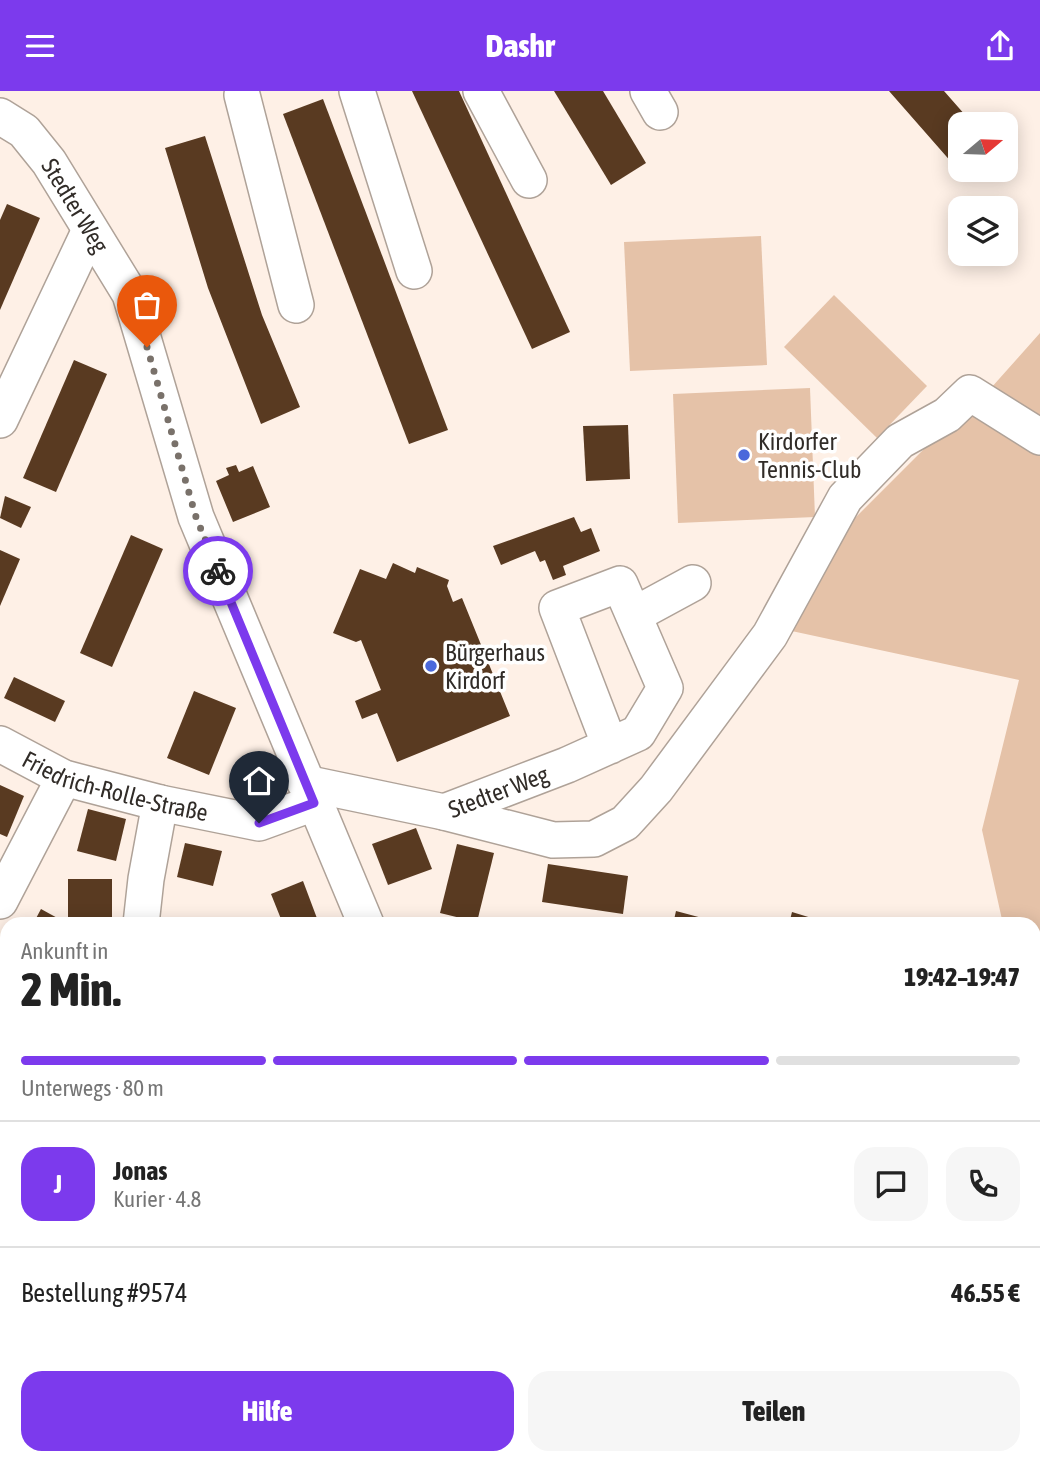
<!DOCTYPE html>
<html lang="de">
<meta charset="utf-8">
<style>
:root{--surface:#fff;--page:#f6f6f6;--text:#222;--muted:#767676;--line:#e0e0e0;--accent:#7c3aed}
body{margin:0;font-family:"Asap Condensed",sans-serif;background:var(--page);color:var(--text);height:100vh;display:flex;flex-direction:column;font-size:26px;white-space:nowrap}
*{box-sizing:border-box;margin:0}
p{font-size:23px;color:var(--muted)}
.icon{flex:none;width:38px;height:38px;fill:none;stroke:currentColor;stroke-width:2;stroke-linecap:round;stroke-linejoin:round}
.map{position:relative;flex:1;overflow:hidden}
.details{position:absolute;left:0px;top:826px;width:1041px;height:548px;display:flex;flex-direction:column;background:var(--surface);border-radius:21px 21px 0 0;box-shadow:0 4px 18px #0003}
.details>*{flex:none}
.needle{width:46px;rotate:71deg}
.tools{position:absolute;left:948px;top:21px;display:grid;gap:14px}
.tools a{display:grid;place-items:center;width:70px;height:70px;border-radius:14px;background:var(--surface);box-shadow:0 4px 18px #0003;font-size:35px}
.pin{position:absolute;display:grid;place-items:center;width:60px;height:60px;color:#fff;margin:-72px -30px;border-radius:50% 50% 50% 0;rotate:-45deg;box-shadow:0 0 7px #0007}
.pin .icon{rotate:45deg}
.courier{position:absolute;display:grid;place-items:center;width:70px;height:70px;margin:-35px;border:5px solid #7c3aed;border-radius:50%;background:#fff;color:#222;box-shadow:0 2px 9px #0007}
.head em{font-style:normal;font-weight:800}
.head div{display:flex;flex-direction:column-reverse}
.head{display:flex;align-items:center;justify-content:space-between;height:119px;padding:0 21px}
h1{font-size:46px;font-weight:800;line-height:52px}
.bar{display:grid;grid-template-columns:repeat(4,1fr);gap:10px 7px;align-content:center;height:84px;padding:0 21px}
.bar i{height:9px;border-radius:5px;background:var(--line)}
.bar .active{background:var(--accent)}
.bar p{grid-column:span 4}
.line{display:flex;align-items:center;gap:18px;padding:0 21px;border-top:2px solid var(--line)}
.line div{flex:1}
.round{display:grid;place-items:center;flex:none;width:74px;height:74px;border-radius:21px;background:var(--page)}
.primary-button{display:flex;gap:14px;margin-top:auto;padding:14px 21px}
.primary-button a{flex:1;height:80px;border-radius:21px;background:var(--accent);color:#fff;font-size:28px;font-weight:800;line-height:80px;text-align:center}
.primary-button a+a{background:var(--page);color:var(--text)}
header{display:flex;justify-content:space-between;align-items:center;height:91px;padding:0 21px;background:var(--accent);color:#fff;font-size:32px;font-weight:800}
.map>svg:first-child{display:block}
.green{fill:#e5c2a8}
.building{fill:#593a21}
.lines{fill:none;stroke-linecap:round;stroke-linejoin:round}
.minor-casing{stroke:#afa298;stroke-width:38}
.minor{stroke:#fff;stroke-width:35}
.done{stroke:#79716a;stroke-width:7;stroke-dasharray:0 12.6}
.route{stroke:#7c3aed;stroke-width:9}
.poi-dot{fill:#4a68db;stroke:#fff;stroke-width:2.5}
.labels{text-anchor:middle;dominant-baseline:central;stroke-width:7;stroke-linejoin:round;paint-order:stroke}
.street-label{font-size:24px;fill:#312c28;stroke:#fff}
.poi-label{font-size:24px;fill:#312c28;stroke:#fff;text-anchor:start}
</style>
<header><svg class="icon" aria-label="menu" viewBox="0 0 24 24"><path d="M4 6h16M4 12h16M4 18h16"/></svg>Dashr<svg class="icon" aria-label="share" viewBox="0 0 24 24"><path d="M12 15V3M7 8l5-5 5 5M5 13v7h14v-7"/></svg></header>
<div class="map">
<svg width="1040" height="1373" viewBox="0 0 1040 1373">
<rect width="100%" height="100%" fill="#fef0e6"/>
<g class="green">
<polygon points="761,145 767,274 630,280 624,151"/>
<polygon points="834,204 927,295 877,347 784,256"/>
<polygon points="1040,242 1040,1014 1034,1012 1034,833 1003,833 982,739 1019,589 787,539 832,450 940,342 966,325"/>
<polygon points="810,297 815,426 678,432 673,303"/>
<polygon points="1040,1023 1040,1373 886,1373 889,1367 1034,1367 1034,1036"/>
</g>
<g class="building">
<polygon points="412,0 459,0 570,241 532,258"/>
<polygon points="554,0 603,0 646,72 611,94"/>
<polygon points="889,0 944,0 973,33 961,33 961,66 953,73"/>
<polygon points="323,8 448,339 409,353 283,23"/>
<polygon points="205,45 262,224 300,316 261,333 208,197 165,57"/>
<polygon points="7,113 40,127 0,219 0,129"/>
<polygon points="74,269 107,283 56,401 23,387"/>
<polygon points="628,334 630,388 586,390 583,335"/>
<polygon points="236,374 239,381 253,375 270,416 233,431 216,390 229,384 226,377"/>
<polygon points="5,405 31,416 21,437 0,427"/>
<polygon points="574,426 581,441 591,437 600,460 563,475 566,484 553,489 545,469 540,471 535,460 501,474 493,455"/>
<polygon points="131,444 163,458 112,576 80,562"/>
<polygon points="0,459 20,468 0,515"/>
<polygon points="393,472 415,482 417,476 449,489 447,495 453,511 462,507 510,625 397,671 377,622 362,628 355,610 381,599 361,549 356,551 333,542 360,478 386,488"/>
<polygon points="14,586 65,610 55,631 4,607"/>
<polygon points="194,600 236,617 209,684 167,667"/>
<polygon points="0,694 24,705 7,746 0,743"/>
<polygon points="88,718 126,728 116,770 77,760"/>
<polygon points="416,737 432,778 388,794 372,753"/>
<polygon points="185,752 222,760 213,795 177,786"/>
<polygon points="457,753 494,762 477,831 440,822"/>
<polygon points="548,773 628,785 623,823 542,811"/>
<rect x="68" y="788" width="44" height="45"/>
<polygon points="303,790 318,830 283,833 271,803"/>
<polygon points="41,818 61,829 59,833 33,833"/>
<polygon points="676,820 721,832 721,833 673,833"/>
<polygon points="792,821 828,832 828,833 789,833"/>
<polygon points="7,862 7,927 0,923 0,875"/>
<polygon points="0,937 7,939 7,988 0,985"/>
<polygon points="7,1296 7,1357 0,1373 0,1312"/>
<polygon points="141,1367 188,1367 185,1373 138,1373"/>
<polygon points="632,1367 668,1367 666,1373 648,1373"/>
<polygon points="683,1367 704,1367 713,1371 680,1373"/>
</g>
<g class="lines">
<defs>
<g id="minor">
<polyline points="357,0 414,180"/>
<polyline points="481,0 529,89"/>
<polyline points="648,0 660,21"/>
<polyline points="242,4 296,214"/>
<path id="s1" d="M0 25 24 40 49 71 130 203 196 426 366 833"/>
<polyline points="0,329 90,139"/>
<polyline points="634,524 693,492"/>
<path id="s2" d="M0 653 64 687 160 712 259 732 314 712"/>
<path id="s3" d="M305 692 444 721 567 674 638 642 665 597 620 493 557 517 610 655"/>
<polyline points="444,721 553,749 594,748 625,732 656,698 770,544 845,407 900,350 947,324 970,302 1040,346"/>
<polyline points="0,810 64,687"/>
<polyline points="141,833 146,788 160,712"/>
<polyline points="0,1222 7,1225"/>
<polyline points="283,1367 295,1373"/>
<polyline points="578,1367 580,1373"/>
<polyline points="215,1373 218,1367"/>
</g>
</defs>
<use href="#minor" class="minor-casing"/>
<use href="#minor" class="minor"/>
</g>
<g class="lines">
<polyline class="done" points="147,256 196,426 218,480"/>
<polyline class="route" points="218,480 314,712 259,732"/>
</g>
<g class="poi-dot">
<circle cx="744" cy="364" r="7"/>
<circle cx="431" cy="575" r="7"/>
</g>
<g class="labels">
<g class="street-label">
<text stroke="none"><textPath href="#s1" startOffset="119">Stedter Weg</textPath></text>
<text stroke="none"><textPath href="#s2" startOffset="124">Friedrich-Rolle-Straße</textPath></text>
<text stroke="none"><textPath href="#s3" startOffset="200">Stedter Weg</textPath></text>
</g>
<g class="poi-label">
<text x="758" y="350">Kirdorfer<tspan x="758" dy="28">Tennis-Club</tspan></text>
<text x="445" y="561">Bürgerhaus<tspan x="445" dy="28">Kirdorf</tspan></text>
</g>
</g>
</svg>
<div class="tools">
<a><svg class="needle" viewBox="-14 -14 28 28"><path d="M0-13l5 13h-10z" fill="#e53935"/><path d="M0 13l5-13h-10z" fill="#767676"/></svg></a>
<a><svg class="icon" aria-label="layers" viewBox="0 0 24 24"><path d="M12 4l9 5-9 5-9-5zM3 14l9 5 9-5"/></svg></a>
</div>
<div class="pin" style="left:147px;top:256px;background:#ea580c"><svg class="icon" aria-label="bag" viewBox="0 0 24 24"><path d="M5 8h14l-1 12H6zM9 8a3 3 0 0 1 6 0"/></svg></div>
<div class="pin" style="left:259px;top:732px;background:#1f2937"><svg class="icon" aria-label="home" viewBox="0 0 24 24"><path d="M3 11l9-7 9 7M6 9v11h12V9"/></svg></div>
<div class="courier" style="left:218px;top:480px"><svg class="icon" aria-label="bike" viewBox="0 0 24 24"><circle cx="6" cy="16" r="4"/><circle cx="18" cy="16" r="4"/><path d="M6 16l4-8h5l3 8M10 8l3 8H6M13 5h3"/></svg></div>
<section class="details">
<div class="head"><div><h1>2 Min.</h1><p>Ankunft in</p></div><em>19:42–19:47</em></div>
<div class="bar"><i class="active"></i><i class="active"></i><i class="active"></i><i></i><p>Unterwegs · 80 m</p></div>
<div class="line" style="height:126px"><b class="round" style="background:var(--accent);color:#fff">J</b><div><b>Jonas</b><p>Kurier · 4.8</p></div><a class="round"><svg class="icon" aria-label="chat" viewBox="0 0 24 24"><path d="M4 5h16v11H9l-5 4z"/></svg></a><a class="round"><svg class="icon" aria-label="phone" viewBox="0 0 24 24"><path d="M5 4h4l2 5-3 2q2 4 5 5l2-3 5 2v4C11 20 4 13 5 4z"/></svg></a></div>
<div class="line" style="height:91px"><div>Bestellung #9574</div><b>46.55 €</b></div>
<div class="primary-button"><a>Hilfe</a><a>Teilen</a></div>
</section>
</div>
